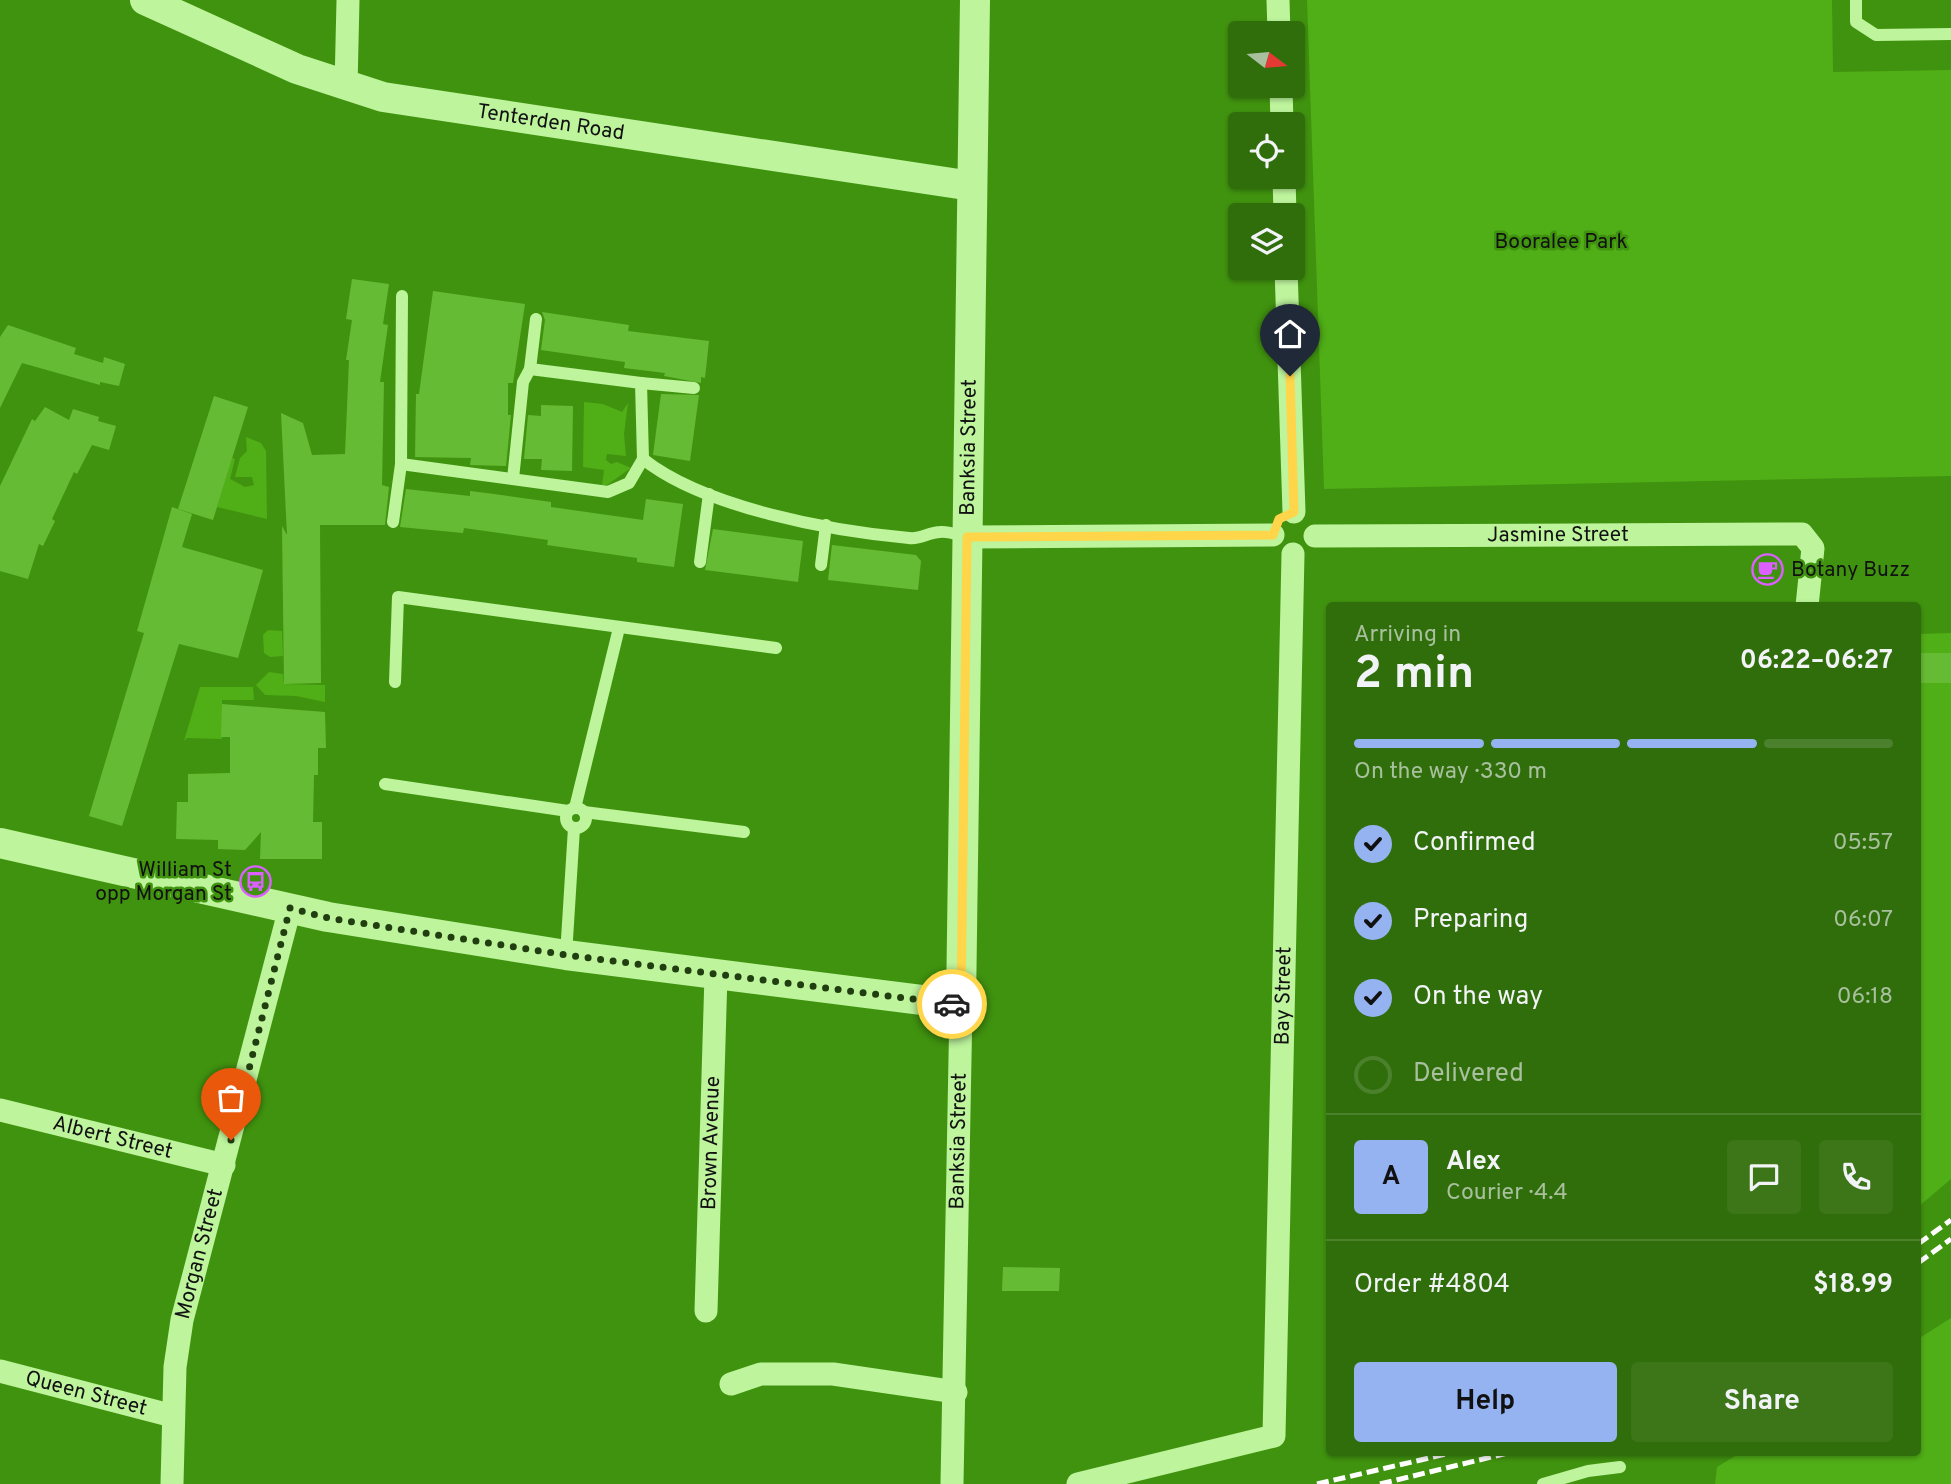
<!DOCTYPE html>
<meta charset="utf-8">
<style>
:root{--surface:#306e0b;--page:#3c7619;--text:#f1f3f6;--muted:#a8c09d;--line:#4b812c;--accent:#95b2f1}
body{margin:0;font-family:Overpass,sans-serif;background:var(--page);color:var(--text);height:100vh;display:flex;flex-direction:column;font-size:26px;white-space:nowrap}
*{box-sizing:border-box;margin:0}
p{font-size:23px;color:var(--muted)}
.icon{flex:none;width:38px;height:38px;fill:none;stroke:currentColor;stroke-width:2;stroke-linecap:round;stroke-linejoin:round}
.map{position:relative;flex:1;overflow:hidden}
.panel{position:absolute;left:1326px;top:602px;width:595px;height:854px;display:flex;flex-direction:column;background:var(--surface);border-radius:7px;box-shadow:0 2px 5px #0004}
.panel>*{flex:none}
.needle{width:46px;rotate:106deg}
.tools{position:absolute;left:1228px;top:21px;display:grid;gap:14px}
.tools a{display:grid;place-items:center;width:77px;height:77px;border-radius:7px;background:var(--surface);box-shadow:0 2px 5px #0004;font-size:35px}
.pin{position:absolute;display:grid;place-items:center;width:60px;height:60px;color:#fff;margin:-72px -30px;border-radius:50% 50% 50% 0;rotate:-45deg;box-shadow:0 0 7px #0007}
.pin .icon{rotate:45deg}
.courier{position:absolute;display:grid;place-items:center;width:70px;height:70px;margin:-35px;border:5px solid #ffd54a;border-radius:50%;background:#fff;color:#222;box-shadow:0 2px 9px #0007}
.head em{font-style:normal;font-weight:700}
.head div{display:flex;flex-direction:column-reverse}
.head{display:flex;align-items:center;justify-content:space-between;height:119px;padding:0 28px}
h1{font-size:46px;font-weight:700;line-height:52px}
.bar{display:grid;grid-template-columns:repeat(4,1fr);gap:10px 7px;align-content:center;height:84px;padding:0 28px}
.bar i{height:9px;border-radius:5px;background:var(--line)}
.bar .current{background:var(--accent)}
.bar p{grid-column:span 4}
.line{display:flex;align-items:center;gap:18px;padding:0 28px;border-top:2px solid var(--line)}
.line div{flex:1}
.round{display:grid;place-items:center;flex:none;width:74px;height:74px;border-radius:7px;background:var(--page)}
ol{padding:0 28px;list-style:none}
li{display:flex;align-items:center;gap:21px;height:77px}
li p{margin-inline-start:auto}
li .icon{padding:7px;border-radius:50%;background:var(--accent);color:#111;stroke-width:4}
li:last-child{color:var(--muted)}
li i{width:38px;height:38px;border:4px solid var(--line);border-radius:50%}
.action{display:flex;gap:14px;margin-top:auto;padding:14px 28px}
.action a{flex:1;height:80px;border-radius:7px;background:var(--accent);color:#111;font-size:28px;font-weight:700;line-height:80px;text-align:center}
.action a+a{background:var(--page);color:var(--text)}
.map>svg:first-child{display:block}
.green{fill:#50ae17}
.building{fill:#66bb34}
.lines{fill:none;stroke-linecap:round;stroke-linejoin:round}
.service{stroke:#bdf49c;stroke-width:12}
.minor{stroke:#bdf49c;stroke-width:23}
.tertiary{stroke:#bdf49c;stroke-width:30}
.rail{stroke:#fff;stroke-width:5;stroke-dasharray:12 5;stroke-linecap:butt}
.done{stroke:#213e10;stroke-width:7;stroke-dasharray:0 12.6}
.route{stroke:#ffd54a;stroke-width:9}
.labels{text-anchor:middle;dominant-baseline:central;stroke-width:5;stroke-linejoin:round;paint-order:stroke}
.street-label{font-size:21px;fill:#111;stroke:#40930f}
.park-label{font-size:21px;fill:#111;stroke:#40930f}
.poi-label{font-size:21px;fill:#111;stroke:#40930f;text-anchor:start}
</style>
<div class="map">
<svg width="1951" height="1484" viewBox="0 0 1951 1484">
<rect width="100%" height="100%" fill="#40930f"/>
<g class="green">
<polygon points="1307,0 1832,0 1833,72 1951,70 1951,476 1324,489"/>
<polygon points="584,402 603,404 622,412 628,403 624,434 626,456 607,454 606,460 611,464 617,462 631,468 607,485 602,485 604,470 583,467"/>
<polygon points="246,437 261,443 266,451 267,519 217,507 232,458 235,459 230,479 245,487 254,485 252,477 235,477 240,458 247,451"/>
<polygon points="268,630 282,631 283,656 270,657 264,653 263,635"/>
<polygon points="1951,633 1951,1179 1918,1207 1918,634"/>
<polygon points="269,672 283,674 284,684 325,685 325,702 296,696 265,695 256,685"/>
<polygon points="200,687 253,687 254,700 222,700 222,739 187,738 184,741"/>
<polygon points="1951,1318 1951,1484 1715,1484 1717,1467 1740,1453 1918,1452 1918,1339"/>
</g>
<g class="building">
<polygon points="352,279 389,284 383,324 388,325 380,382 384,382 382,485 389,487 385,525 320,525 321,683 284,684 282,526 287,535 281,413 303,423 312,455 345,454 349,360 346,360 352,320 346,319"/>
<polygon points="433,291 525,304 513,383 508,383 508,415 511,415 506,466 470,465 471,458 415,457 416,394 419,394"/>
<polygon points="542,312 629,325 628,331 709,341 705,378 701,377 701,383 664,376 665,373 624,368 625,362 541,350 545,320"/>
<polygon points="8,325 76,348 74,354 103,363 104,357 125,364 119,386 100,382 100,385 22,363 0,408 0,337"/>
<polygon points="661,394 699,395 690,461 653,455"/>
<polygon points="214,396 248,407 213,520 178,509"/>
<polygon points="541,405 573,406 572,471 541,470 542,459 524,459 528,415 541,416"/>
<polygon points="45,407 69,420 73,409 99,417 98,421 116,426 109,450 92,445 77,474 74,472 52,519 55,521 43,546 39,544 28,579 0,571 0,486 32,419 35,421"/>
<polygon points="406,489 470,496 470,491 494,494 551,502 551,507 643,520 646,499 683,504 674,567 637,562 637,558 547,545 548,540 464,528 463,533 400,527"/>
<polygon points="172,507 192,514 182,547 263,570 238,658 179,644 122,826 89,816 144,633 137,631"/>
<polygon points="713,529 803,541 798,582 705,570"/>
<polygon points="832,545 916,555 921,561 918,590 828,580"/>
<rect x="1918" y="653" width="33" height="30"/>
<polygon points="222,704 325,712 326,748 318,748 318,775 314,775 313,822 322,822 322,859 260,859 261,832 245,850 218,849 218,840 176,839 177,802 188,802 188,774 230,773 230,737 221,737"/>
<polygon points="1003,1267 1060,1268 1059,1291 1002,1291"/>
</g>
<g class="lines">
<g class="service">
<polyline points="1856,0 1856,22 1876,35 1951,34"/>
<polyline points="641,383 694,388"/>
<path d="M643 459C705 508 831 531 909 538 920 540 929 532 940 532 948 531 959 535 967 537"/>
<polyline points="401,464 608,492 629,483 643,459 641,383 530,369"/>
<polyline points="513,479 523,382 530,369 536,319"/>
<polyline points="393,522 401,464 402,296"/>
<polyline points="700,562 709,494"/>
<polyline points="821,565 826,525"/>
<polyline points="395,682 398,597 776,648"/>
<polyline points="385,784 568,811"/>
<polyline points="575,808 619,628"/>
<circle cx="576" cy="818" r="10"/>
<polyline points="584,812 744,832"/>
<polyline points="566,955 574,828"/>
<polyline points="1543,1484 1588,1471 1620,1467"/>
</g>
<g class="minor">
<polyline points="1278,0 1279,33"/>
<polyline points="1281,86 1282,124"/>
<polyline points="346,87 348,0"/>
<polyline points="1284,177 1285,215"/>
<polyline points="1286,268 1294,512"/>
<path id="s1" d="M1315 536 1802 534 1813 548 1807 606"/>
<polyline points="967,537 1273,535"/>
<path id="s2" d="M0 1110 224 1165"/>
<path id="s3" d="M706 1311 716 975"/>
<path id="s4" d="M0 1371 173 1416"/>
<polyline points="731,1384 761,1374 833,1374 956,1392"/>
<path id="s5" d="M172 1484 175 1367 182 1320 290 908"/>
<path id="s6" d="M952 1484 961 1005"/>
<path id="s7" d="M1078 1484 1274 1436 1293 554"/>
</g>
<g class="tertiary">
<path id="s8" d="M145 0 297 69 383 97 972 186"/>
<path id="s9" d="M0 843 328 917 566 955 961 1005 975 0"/>
</g>
<g class="rail">
<polyline points="1918,1244 1951,1220"/>
<polyline points="1918,1263 1951,1239"/>
<polyline points="1317,1484 1455,1452"/>
<polyline points="1380,1484 1512,1452"/>
</g>
</g>
<g class="lines">
<polyline class="done" points="231,1140 290,908 328,918 566,955 952,1004"/>
<polyline class="route" points="952,1004 961,1005 967,537 1273,535 1279,519 1294,512 1290,376"/>
</g>
<defs>
<symbol id="cafe-ring" viewBox="-11 -11 22 22"><circle r="9.5" fill="#40930f" stroke="#dc5fff" stroke-width="1.5"/><path d="M-5.5-4.5H6V0H3Q3 3.5 0 3.5H-2.5Q-5.5 3.5-5.5 0ZM3-3.2v2h1.7v-2ZM-6 4.5H4V6H-6Z" fill="#dc5fff"/></symbol>
<symbol id="bus-ring" viewBox="-11 -11 22 22"><circle r="9.5" fill="#40930f" stroke="#dc5fff" stroke-width="1.5"/><path d="M-5-6H5V4H4V6H2V4H-2V6H-4V4H-5ZM-3.5-4V0h7V-4ZM-3.5 1.2v1.5H-2V1.2ZM2 1.2v1.5H3.5V1.2Z" fill="#dc5fff"/></symbol>
</defs>
<g fill-rule="evenodd">
<use href="#cafe-ring" x="1750" y="552" width="35" height="35"/>
<use href="#bus-ring" x="238" y="864" width="35" height="35"/>
</g>
<g class="labels">
<g class="street-label">
<text stroke="none"><textPath href="#s8" startOffset="427">Tenterden Road</textPath></text>
<text stroke="none"><textPath href="#s9" startOffset="1533">Banksia Street</textPath></text>
<text stroke="none"><textPath href="#s1" startOffset="243">Jasmine Street</textPath></text>
<text stroke="none"><textPath href="#s7" startOffset="642">Bay Street</textPath></text>
<text stroke="none"><textPath href="#s2" startOffset="116">Albert Street</textPath></text>
<text stroke="none"><textPath href="#s6" startOffset="343">Banksia Street</textPath></text>
<text stroke="none"><textPath href="#s3" startOffset="168">Brown Avenue</textPath></text>
<text stroke="none"><textPath href="#s5" startOffset="233">Morgan Street</textPath></text>
<text stroke="none"><textPath href="#s4" startOffset="89">Queen Street</textPath></text>
</g>
<g class="park-label">
<text x="1561" y="242">Booralee Park</text>
</g>
<g class="poi-label">
<text x="1791" y="570">Botany Buzz</text>
<text x="232" y="870" text-anchor="end">William St<tspan x="232" dy="24">opp Morgan St</tspan></text>
</g>
</g>
</svg>
<div class="tools">
<a><svg class="needle" viewBox="-14 -14 28 28"><path d="M0-13l5 13h-10z" fill="#e53935"/><path d="M0 13l5-13h-10z" fill="#a8c09d"/></svg></a>
<a><svg class="icon" aria-label="locate" viewBox="0 0 24 24"><circle cx="12" cy="12" r="6"/><path d="M12 2v4M12 18v4M2 12h4M18 12h4"/></svg></a>
<a><svg class="icon" aria-label="layers" viewBox="0 0 24 24"><path d="M12 4l9 5-9 5-9-5zM3 14l9 5 9-5"/></svg></a>
</div>
<div class="pin" style="left:231px;top:1140px;background:#ea580c"><svg class="icon" aria-label="bag" viewBox="0 0 24 24"><path d="M5 8h14l-1 12H6zM9 8a3 3 0 0 1 6 0"/></svg></div>
<div class="pin" style="left:1290px;top:376px;background:#1f2937"><svg class="icon" aria-label="home" viewBox="0 0 24 24"><path d="M3 11l9-7 9 7M6 9v11h12V9"/></svg></div>
<div class="courier" style="left:952px;top:1004px"><svg class="icon" aria-label="car" viewBox="0 0 24 24"><path d="M5 17H2v-5l4-1 3-4h7l3 4 3 1v5h-3M9 17h6M6 11h13"/><circle cx="7" cy="17" r="2"/><circle cx="17" cy="17" r="2"/></svg></div>
<section class="panel">
<div class="head"><div><h1>2 min</h1><p>Arriving in</p></div><em>06:22–06:27</em></div>
<div class="bar"><i class="current"></i><i class="current"></i><i class="current"></i><i></i><p>On the way · 330 m</p></div>
<ol>
<li><svg class="icon" aria-label="check" viewBox="0 0 24 24"><path d="M5 12l5 5 9-10"/></svg>Confirmed<p>05:57</p></li>
<li><svg class="icon" aria-label="check" viewBox="0 0 24 24"><path d="M5 12l5 5 9-10"/></svg>Preparing<p>06:07</p></li>
<li><svg class="icon" aria-label="check" viewBox="0 0 24 24"><path d="M5 12l5 5 9-10"/></svg>On the way<p>06:18</p></li>
<li><i></i>Delivered</li>
</ol>
<div class="line" style="height:126px"><b class="round" style="background:var(--accent);color:#111">A</b><div><b>Alex</b><p>Courier · 4.4</p></div><a class="round"><svg class="icon" aria-label="chat" viewBox="0 0 24 24"><path d="M4 5h16v11H9l-5 4z"/></svg></a><a class="round"><svg class="icon" aria-label="phone" viewBox="0 0 24 24"><path d="M5 4h4l2 5-3 2q2 4 5 5l2-3 5 2v4C11 20 4 13 5 4z"/></svg></a></div>
<div class="line" style="height:91px"><div>Order #4804</div><b>$18.99</b></div>
<div class="action"><a>Help</a><a>Share</a></div>
</section>
</div>
